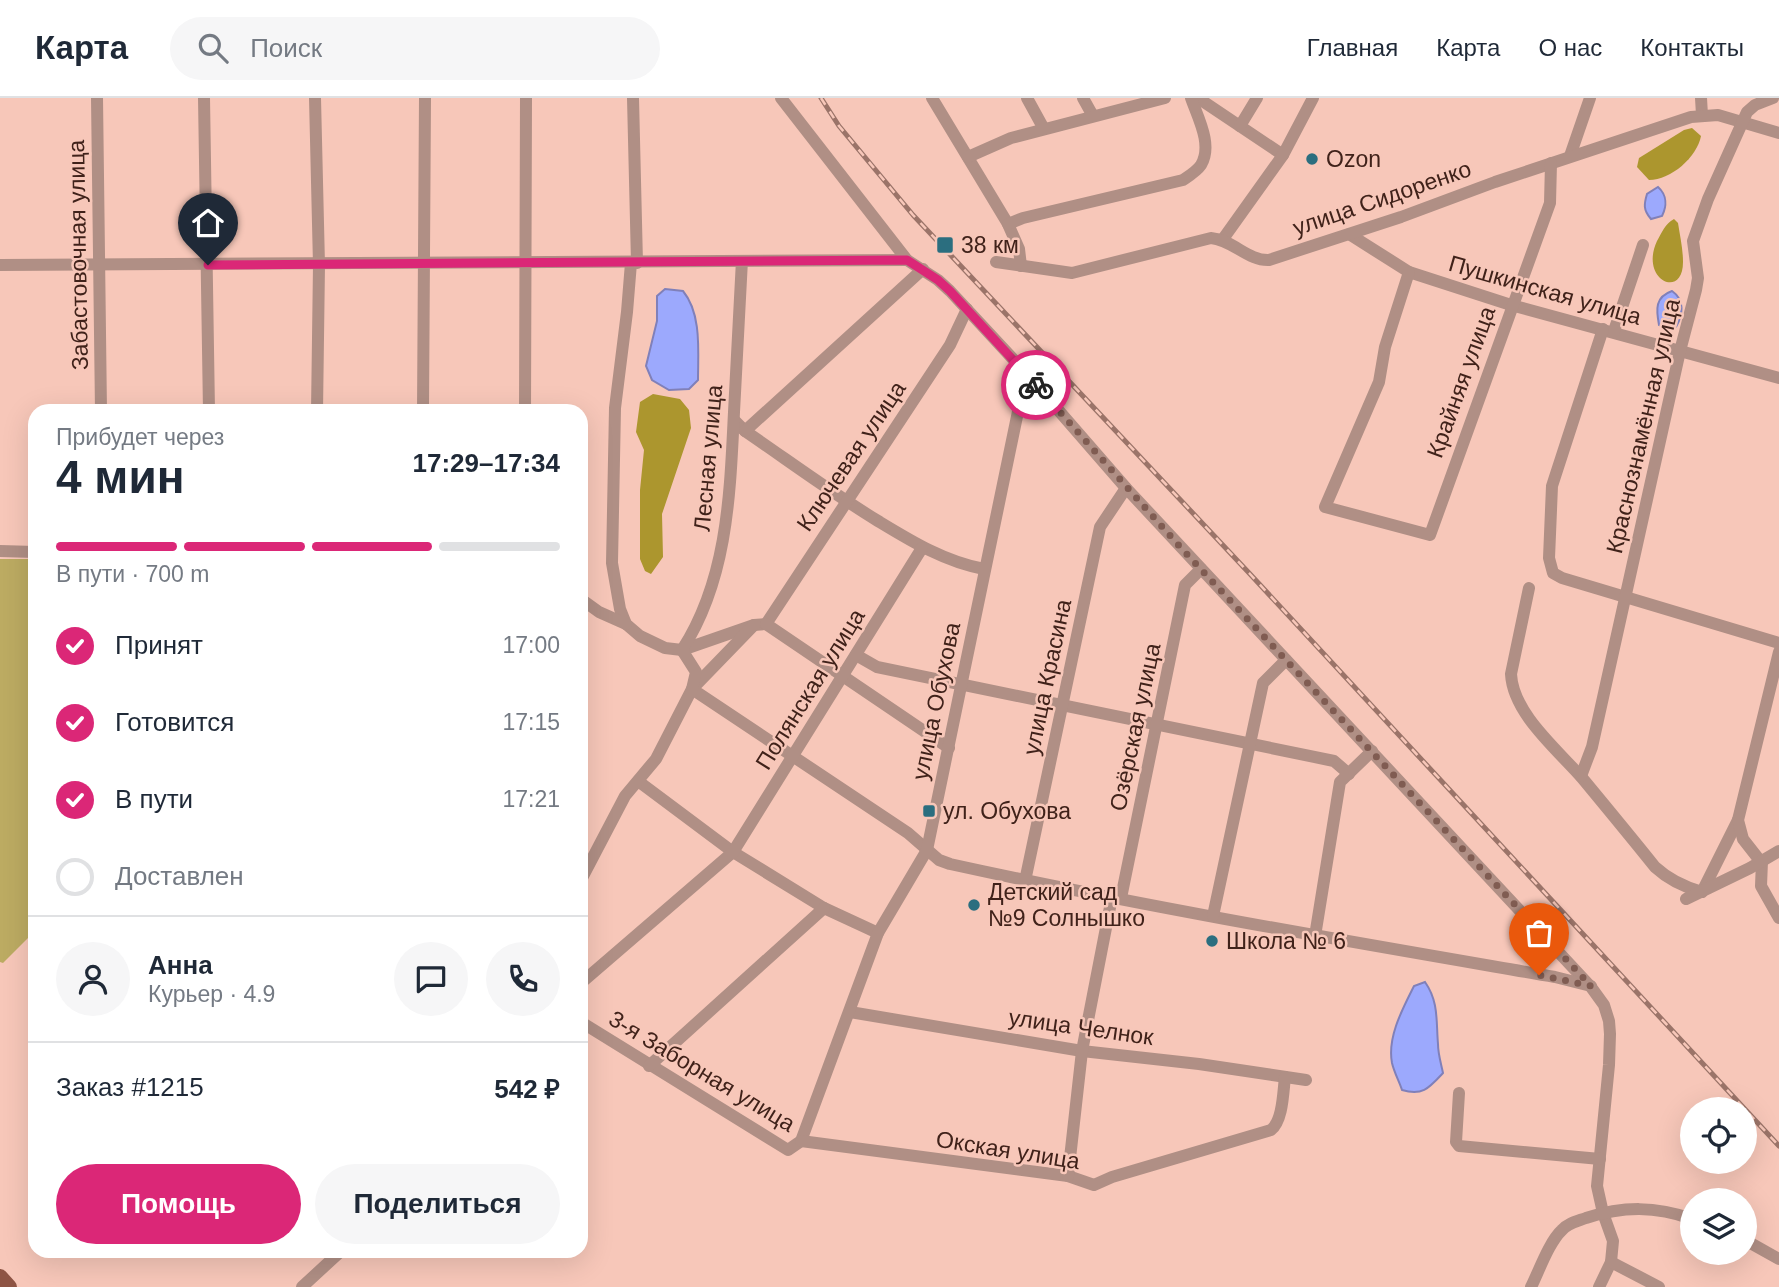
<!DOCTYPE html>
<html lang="ru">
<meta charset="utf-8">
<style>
:root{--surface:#fff;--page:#f6f6f7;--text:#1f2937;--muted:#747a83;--line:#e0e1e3;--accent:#db2777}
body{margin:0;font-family:Arial,sans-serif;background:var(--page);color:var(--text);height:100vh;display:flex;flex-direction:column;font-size:26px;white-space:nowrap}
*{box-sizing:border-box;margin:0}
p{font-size:23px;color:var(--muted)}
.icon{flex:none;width:38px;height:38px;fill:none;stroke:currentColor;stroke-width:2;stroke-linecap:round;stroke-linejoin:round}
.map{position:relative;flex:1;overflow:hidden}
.drawer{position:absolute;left:28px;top:306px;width:560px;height:854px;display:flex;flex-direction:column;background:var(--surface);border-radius:21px;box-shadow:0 7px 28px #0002}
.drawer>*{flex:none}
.buttons{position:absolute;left:1680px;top:999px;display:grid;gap:14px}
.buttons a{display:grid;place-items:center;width:77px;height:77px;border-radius:50%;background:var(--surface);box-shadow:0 7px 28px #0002;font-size:35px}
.pin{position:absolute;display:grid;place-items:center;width:60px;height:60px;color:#fff;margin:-72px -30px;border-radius:50% 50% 50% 0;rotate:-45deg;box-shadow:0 0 7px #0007}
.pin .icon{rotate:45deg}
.courier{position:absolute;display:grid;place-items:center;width:70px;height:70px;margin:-35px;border:5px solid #db2777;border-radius:50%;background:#fff;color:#222;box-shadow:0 2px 9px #0007}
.head em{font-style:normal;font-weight:700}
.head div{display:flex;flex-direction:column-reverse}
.head{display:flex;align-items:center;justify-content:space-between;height:119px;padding:0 28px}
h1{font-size:46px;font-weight:700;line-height:52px}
.bar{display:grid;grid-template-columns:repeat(4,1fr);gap:10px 7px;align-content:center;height:84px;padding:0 28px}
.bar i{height:9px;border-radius:5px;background:var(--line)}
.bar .current{background:var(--accent)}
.bar p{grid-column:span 4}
.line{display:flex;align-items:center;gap:18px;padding:0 28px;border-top:2px solid var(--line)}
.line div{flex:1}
.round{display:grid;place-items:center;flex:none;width:74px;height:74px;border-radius:37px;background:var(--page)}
ol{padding:0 28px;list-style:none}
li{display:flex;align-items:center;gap:21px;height:77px}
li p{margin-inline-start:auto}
li .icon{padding:7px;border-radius:50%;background:var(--accent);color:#fff;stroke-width:4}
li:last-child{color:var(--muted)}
li i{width:38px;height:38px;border:4px solid var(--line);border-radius:50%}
.cta{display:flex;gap:14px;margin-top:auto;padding:14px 28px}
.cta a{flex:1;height:80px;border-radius:42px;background:var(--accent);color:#fff;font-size:28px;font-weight:700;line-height:80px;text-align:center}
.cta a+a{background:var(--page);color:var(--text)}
header{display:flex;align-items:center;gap:42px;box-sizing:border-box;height:98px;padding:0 35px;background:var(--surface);border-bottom:2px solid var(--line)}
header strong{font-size:33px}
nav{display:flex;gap:38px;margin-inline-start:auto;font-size:24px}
.search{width:490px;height:63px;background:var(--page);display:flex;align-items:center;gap:18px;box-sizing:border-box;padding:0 24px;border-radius:38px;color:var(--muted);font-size:26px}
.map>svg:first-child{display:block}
.green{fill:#bcab62}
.forest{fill:#ac962e}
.water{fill:#9ca9fd;stroke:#8080b9;stroke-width:2}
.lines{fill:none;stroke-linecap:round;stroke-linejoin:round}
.minor{stroke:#b08f85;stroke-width:12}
.major{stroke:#8e5444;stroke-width:16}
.rail-casing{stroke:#9b7469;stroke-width:5}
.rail{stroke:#f7c7b9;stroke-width:2.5;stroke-dasharray:8;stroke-linecap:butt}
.done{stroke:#805c52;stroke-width:7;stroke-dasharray:0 12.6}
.route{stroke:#db2777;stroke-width:9}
.poi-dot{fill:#2b6e7f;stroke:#f7c7b9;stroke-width:2.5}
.labels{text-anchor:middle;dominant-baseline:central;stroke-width:5;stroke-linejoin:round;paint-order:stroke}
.poi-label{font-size:23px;fill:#40221a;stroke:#f7c7b9;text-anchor:start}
.street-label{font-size:23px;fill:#40221a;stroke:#f7c7b9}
</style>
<header>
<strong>Карта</strong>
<div class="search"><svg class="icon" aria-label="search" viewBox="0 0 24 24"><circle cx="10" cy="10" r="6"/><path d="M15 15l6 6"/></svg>Поиск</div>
<nav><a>Главная</a><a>Карта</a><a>О нас</a><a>Контакты</a></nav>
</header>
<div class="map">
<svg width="1779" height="1189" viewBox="0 0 1779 1189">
<rect width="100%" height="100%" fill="#f7c7b9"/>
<polygon class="green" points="0,461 35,461 35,833 3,865 0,864"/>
<g class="forest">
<path d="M1692 30 1701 38C1697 59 1671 82 1649 82L1637 69 1639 60 1684 32Z"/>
<path d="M1674 121 1678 125C1680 138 1683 151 1683 164 1683 202 1639 182 1657 143 1662 134 1665 126 1674 121Z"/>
<polygon points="653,296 680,301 689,312 691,330 662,416 663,459 651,476 645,473 640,461 640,392 644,352 636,334 640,304"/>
</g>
<g class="water">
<path d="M1658 89C1667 97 1667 108 1662 118L1651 121C1643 112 1644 106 1647 96Z"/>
<path d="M665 191 683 193C702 216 698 254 698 282L689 291 669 292 652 282 646 268 657 223V198Z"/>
<path d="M1672 193C1685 202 1683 217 1676 229L1668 231 1659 227C1656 211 1655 199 1672 193Z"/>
<path d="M1425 884C1439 904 1436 923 1438 946 1438 956 1441 965 1443 975 1429 990 1423 998 1402 992 1399 983 1394 974 1392 965 1387 939 1403 910 1414 888Z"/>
</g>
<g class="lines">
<g class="minor">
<polyline points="97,0 101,313"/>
<polyline points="204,0 209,313"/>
<polyline points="315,0 319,167 317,313"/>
<polyline points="633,0 637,165"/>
<polyline points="781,0 907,162 938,182 950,193 1026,275 1126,390 1591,889 1604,907 1609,923 1610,936 1609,967 1597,1088 1603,1115 1613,1143 1611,1164 1599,1189"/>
<polyline points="932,0 1008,126 1019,151 1021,168"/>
<polyline points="1027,0 1044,31"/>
<polyline points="1083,0 1093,18"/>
<polyline points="1198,0 1283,57"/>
<polyline points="1701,0 1702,17"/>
<polyline points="1240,28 1257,0"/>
<polyline points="1570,58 1590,0"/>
<polyline points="968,59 1011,40 1165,0"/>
<path d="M1008 126 1023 120 1183 82C1189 78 1197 73 1201 67 1213 47 1198 20 1191 0"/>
<polyline points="1349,136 1409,174 1511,207 1779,280"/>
<polyline points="1223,141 1283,57 1313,0"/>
<path d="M996 164 1072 175 1211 140C1233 142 1248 163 1269 162L1401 119 1495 84 1691 19 1718 17 1779 35"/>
<polyline points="631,165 627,214 615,310 612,465 620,511 626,526 640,538 665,550 682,552 754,527 766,526"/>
<polyline points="0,167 907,162"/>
<polyline points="1409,174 1385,249 1379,284 1325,409 1430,437 1550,105 1551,65"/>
<polyline points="1603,231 1552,388 1549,460 1553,475 1562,480 1779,545"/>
<polyline points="1614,233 1643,147"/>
<polyline points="423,313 425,0"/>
<polyline points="525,313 526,0"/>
<path d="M734 322 745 333C789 363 832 395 878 423 911 443 945 464 984 471"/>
<polyline points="745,333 923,171"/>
<polyline points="0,453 35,454"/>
<path d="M1529 490 1511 576C1513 616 1558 652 1583 681 1607 710 1631 739 1655 769 1668 781 1684 789 1702 794L1738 722"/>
<polyline points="581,501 599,514 626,526"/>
<polyline points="766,526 950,247 967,211"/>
<polyline points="766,526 949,650"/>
<path d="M754 527 692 591 908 735 939 762 950 766C1150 810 1353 844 1555 879L1591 888"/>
<polyline points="856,557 877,569 1334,663 1349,676"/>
<polyline points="1581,678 1592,649 1680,253 1696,192 1698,180 1693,143 1708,101 1747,14 1755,7 1773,0"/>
<polyline points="638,683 733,754 824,810 878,835"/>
<polyline points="1762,763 1761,788 1779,820"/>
<polyline points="1761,764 1743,741 1738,722 1779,554"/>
<path d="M581 782 625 698 656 661 692 591 696 574 682 552C728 481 730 395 734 314 737 263 739 213 742 163"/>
<polyline points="1025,783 1100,429 1126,390"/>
<polyline points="1121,800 1185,487 1201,471"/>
<polyline points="1686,801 1750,770 1779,753"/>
<polyline points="1213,818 1263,585 1286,562"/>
<polyline points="1315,838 1340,684 1372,653"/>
<polyline points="581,885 733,754 922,450"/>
<polyline points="850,914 1082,953 1199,966 1306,982"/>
<polyline points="581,924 788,1052 801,1043 878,835 927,752 1026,275"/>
<polyline points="649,968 824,810"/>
<polyline points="1459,995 1456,1044 1459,1048 1600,1061"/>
<path d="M801 1043 1068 1078 1094 1087 1112 1079 1271 1032C1283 1022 1283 995 1285 979"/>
<polyline points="1068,1078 1082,953 1112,799"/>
<polyline points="1745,1142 1779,1161"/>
<polyline points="1611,1164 1659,1189"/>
<polyline points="302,1189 341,1153"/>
<path d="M1531 1189C1539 1173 1549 1144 1562 1132 1568 1125 1578 1123 1586 1120 1623 1108 1656 1108 1692 1121"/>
</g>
<polyline class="major" points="0,1179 9,1189"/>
<defs>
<polyline id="rail" points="821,0 839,28 913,117 1250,476 1779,1048"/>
</defs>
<use href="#rail" class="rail-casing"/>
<use href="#rail" class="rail"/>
</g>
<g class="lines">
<polyline class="done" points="1036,287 1182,451 1591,888 1539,877"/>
<polyline class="route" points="208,167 907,162 938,182 950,193 1036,287"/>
</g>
<g class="poi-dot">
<circle cx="1312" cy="61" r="7"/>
<rect x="936" y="138" width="18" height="18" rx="3.5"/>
<rect x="922" y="706" width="14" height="14" rx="3.5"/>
<circle cx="974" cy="807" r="7"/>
<circle cx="1212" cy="843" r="7"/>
</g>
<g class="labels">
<g class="poi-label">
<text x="1326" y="61">Ozon</text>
<text x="961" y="147">38 км</text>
<text x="943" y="713">ул. Обухова</text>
<text x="988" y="794">Детский сад<tspan x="988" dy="26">№9 Солнышко</tspan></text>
<text x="1226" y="843">Школа № 6</text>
</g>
<g class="street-label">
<text transform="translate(1382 100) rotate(-19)">улица Сидоренко</text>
<text transform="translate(78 157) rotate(-91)">Забастовочная улица</text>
<text transform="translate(1545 192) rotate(16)">Пушкинская улица</text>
<text transform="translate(1461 284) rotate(-70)">Крайняя улица</text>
<text transform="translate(1643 328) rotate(-77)">Краснознамённая улица</text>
<text transform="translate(851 358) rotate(-56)">Ключевая улица</text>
<text transform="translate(708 360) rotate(-85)">Лесная улица</text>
<text transform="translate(1047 579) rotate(-78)">улица Красина</text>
<text transform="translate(810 591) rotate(-58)">Полянская улица</text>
<text transform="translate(936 603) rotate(-78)">улица Обухова</text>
<text transform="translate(1135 629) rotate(-78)">Озёрская улица</text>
<text transform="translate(1081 929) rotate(8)">улица Челнок</text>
<text transform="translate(702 973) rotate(31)">3-я Заборная улица</text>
<text transform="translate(1008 1052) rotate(9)">Окская улица</text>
</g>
</g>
</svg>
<div class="buttons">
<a><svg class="icon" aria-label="locate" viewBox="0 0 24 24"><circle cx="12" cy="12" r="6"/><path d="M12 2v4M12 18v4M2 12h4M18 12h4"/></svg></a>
<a><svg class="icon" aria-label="layers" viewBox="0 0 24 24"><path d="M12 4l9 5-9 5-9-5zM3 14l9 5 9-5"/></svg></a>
</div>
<div class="pin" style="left:1539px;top:877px;background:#ea580c"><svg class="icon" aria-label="bag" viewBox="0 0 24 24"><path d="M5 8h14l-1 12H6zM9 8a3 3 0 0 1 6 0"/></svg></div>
<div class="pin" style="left:208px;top:167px;background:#1f2937"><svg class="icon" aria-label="home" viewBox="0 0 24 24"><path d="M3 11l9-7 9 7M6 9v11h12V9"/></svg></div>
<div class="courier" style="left:1036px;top:287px"><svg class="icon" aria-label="bike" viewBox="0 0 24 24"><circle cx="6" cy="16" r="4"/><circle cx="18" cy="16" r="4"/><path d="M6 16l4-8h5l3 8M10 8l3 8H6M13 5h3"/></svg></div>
<section class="drawer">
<div class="head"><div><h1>4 мин</h1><p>Прибудет через</p></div><em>17:29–17:34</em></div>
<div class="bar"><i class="current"></i><i class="current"></i><i class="current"></i><i></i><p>В пути · 700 m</p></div>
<ol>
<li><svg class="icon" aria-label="check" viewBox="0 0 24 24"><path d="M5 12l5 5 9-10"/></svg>Принят<p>17:00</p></li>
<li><svg class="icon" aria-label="check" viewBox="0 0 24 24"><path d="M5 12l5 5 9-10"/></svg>Готовится<p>17:15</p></li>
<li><svg class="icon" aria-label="check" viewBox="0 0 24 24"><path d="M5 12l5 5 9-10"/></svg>В пути<p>17:21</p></li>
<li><i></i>Доставлен</li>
</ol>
<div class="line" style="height:126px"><a class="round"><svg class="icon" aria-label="person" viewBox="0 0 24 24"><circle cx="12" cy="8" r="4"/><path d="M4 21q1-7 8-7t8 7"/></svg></a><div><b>Анна</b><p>Курьер · 4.9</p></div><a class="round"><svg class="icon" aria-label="chat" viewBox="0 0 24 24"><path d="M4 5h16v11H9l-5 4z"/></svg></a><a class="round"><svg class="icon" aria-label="phone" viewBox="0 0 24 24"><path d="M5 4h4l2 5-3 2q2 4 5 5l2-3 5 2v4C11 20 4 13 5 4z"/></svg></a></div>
<div class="line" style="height:91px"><div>Заказ #1215</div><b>542 ₽</b></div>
<div class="cta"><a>Помощь</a><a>Поделиться</a></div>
</section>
</div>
